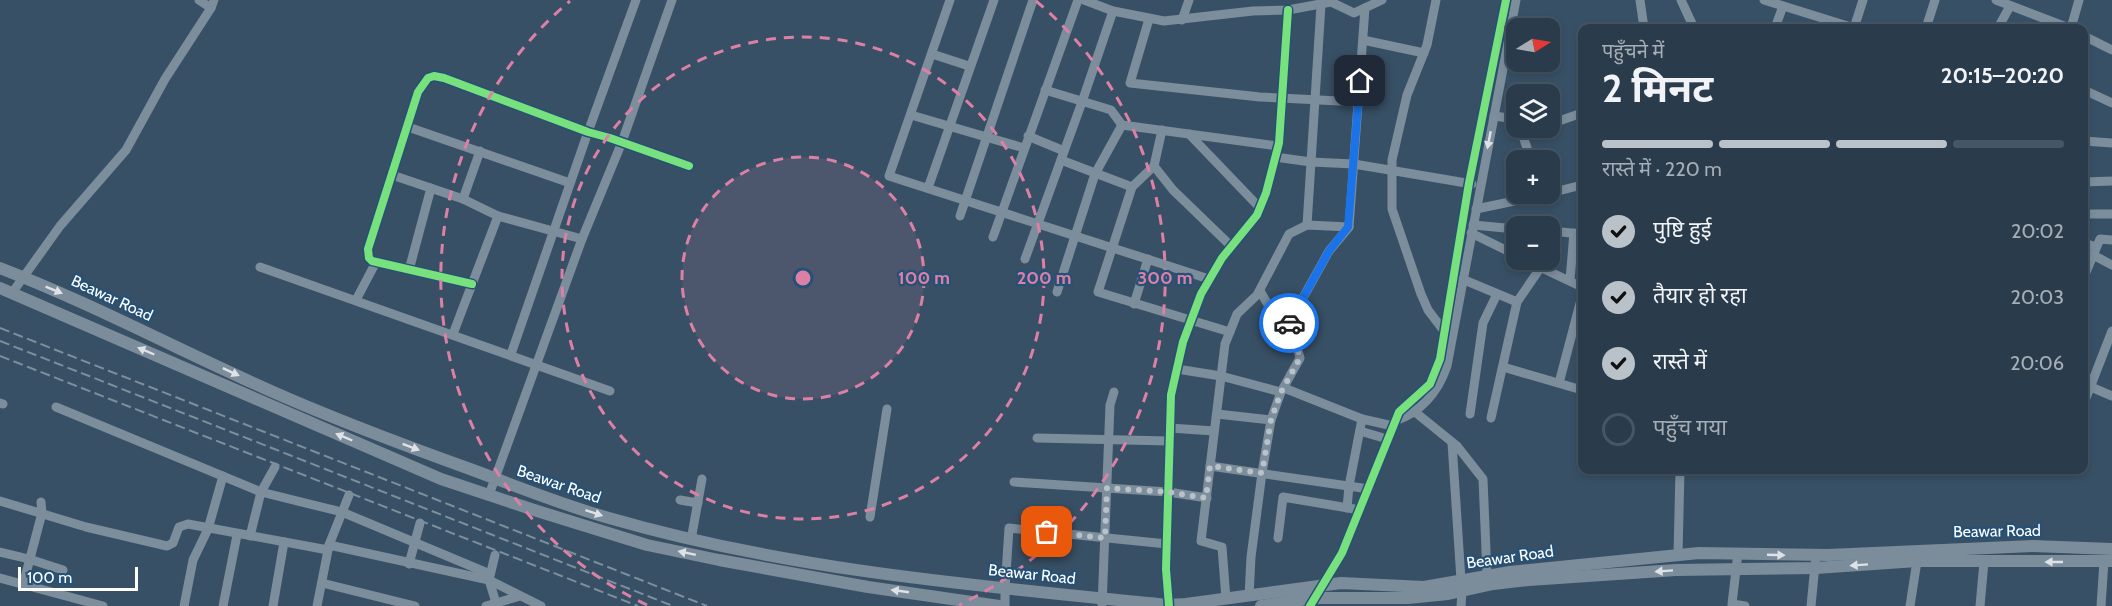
<!DOCTYPE html>
<html lang="hi">
<meta charset="utf-8">
<style>
:root{--surface:#2a3c4c;--page:#324353;--text:#f1f3f6;--muted:#a5adb5;--line:#465664;--accent:#b9c2c9}
body{margin:0;font-family:Cabin,"Noto Sans Devanagari",sans-serif;background:var(--page);color:var(--text);height:100vh;display:flex;flex-direction:column;font-size:22px;white-space:nowrap}
*{box-sizing:border-box;margin:0}
p{font-size:20px;color:var(--muted)}
.icon{flex:none;width:33px;height:33px;fill:none;stroke:currentColor;stroke-width:2;stroke-linecap:round;stroke-linejoin:round}
.map{position:relative;flex:1;overflow:hidden}
.drawer{position:absolute;left:1578px;top:24px;width:510px;height:450px;display:flex;flex-direction:column;background:var(--surface);border-radius:12px;box-shadow:0 3px 9px #0003,0 0 0 2px var(--line)}
.drawer>*{flex:none}
.needle{width:39px;rotate:79deg}
.fabs{position:absolute;left:1506px;top:18px;display:grid;gap:12px}
.fabs a{display:grid;place-items:center;width:54px;height:54px;border-radius:12px;background:var(--surface);box-shadow:0 3px 9px #0003,0 0 0 2px var(--line);font-size:30px}
.scale{position:absolute;left:18px;bottom:15px;width:120px;box-sizing:border-box;padding-left:6px;border:3px solid #fff;border-top:0;font-size:16px;line-height:21px;white-space:nowrap;color:#fff;-webkit-text-stroke:4px #265177;paint-order:stroke}
.pin{position:absolute;display:grid;place-items:center;width:51px;height:51px;color:#fff;margin:-26px;border-radius:12px;box-shadow:0 3px 9px #0006}
.courier{position:absolute;display:grid;place-items:center;width:60px;height:60px;margin:-30px;border:4px solid #1a73e8;border-radius:50%;background:#fff;color:#222;box-shadow:0 2px 8px #0007}
.headline em{font-style:normal;font-weight:700}
.headline div{display:flex;flex-direction:column-reverse}
.headline{display:flex;align-items:center;justify-content:space-between;height:102px;padding:0 24px}
h1{font-size:39px;font-weight:700;line-height:45px}
.bar{display:grid;grid-template-columns:repeat(4,1fr);gap:9px 6px;align-content:center;height:72px;padding:0 24px}
.bar i{height:8px;border-radius:4px;background:var(--line)}
.bar .selected{background:var(--accent)}
.bar p{grid-column:span 4}
ol{padding:0 24px;list-style:none}
li{display:flex;align-items:center;gap:18px;height:66px}
li p{margin-inline-start:auto}
li .icon{padding:6px;border-radius:50%;background:var(--accent);color:#111;stroke-width:4}
li:last-child{color:var(--muted)}
li i{width:33px;height:33px;border:3px solid var(--line);border-radius:50%}
.map>svg:first-child{display:block}
.lines{fill:none;stroke-linecap:round;stroke-linejoin:round}
.minor{stroke:#7c8d9c;stroke-width:9}
.major{stroke:#7b8c9b;stroke-width:12}
.rail{stroke:#7e8f9c;stroke-width:2;stroke-dasharray:10 4.5;stroke-linecap:butt}
.cycleway-casing{stroke:#265177;stroke-width:11}
.cycleway{stroke:#77e17e;stroke-width:8}
.oneway{fill:#dee2e6}
.done{stroke:#b9c2c9;stroke-width:6;stroke-dasharray:0 10.8}
.route{stroke:#1a73e8;stroke-width:8}
.ring{fill:none;stroke:#dd80a5;stroke-width:3;stroke-dasharray:10 8}
.labels{text-anchor:middle;dominant-baseline:central;stroke-width:4.5;stroke-linejoin:round;paint-order:stroke}
.street-label{font-size:16px;fill:#fff;stroke:#265177}
.centre{fill:#dd80a5;stroke:#265177;stroke-width:3}
.ring-label{font-size:18px;text-anchor:middle;font-weight:bold;fill:#dd80a5;stroke:#265177;stroke-width:4.5;stroke-linejoin:round;paint-order:stroke}
</style>
<div class="map">
<svg width="2112" height="606" viewBox="0 0 2112 606">
<rect width="100%" height="100%" fill="#385065"/>
<g class="lines">
<g class="minor">
<polyline points="199,0 211,8"/>
<polyline points="950,0 889,176 1209,279"/>
<polyline points="1084,0 1113,11 1164,21 1253,11 1288,10 1331,2 1354,13 1382,0"/>
<polyline points="1436,0 1427,45 1407,95 1392,160 1392,209 1421,294 1428,310 1444,331"/>
<polyline points="1640,0 1644,28"/>
<polyline points="1681,0 1694,28"/>
<polyline points="1764,0 1854,28"/>
<polyline points="1996,0 2069,28"/>
<polyline points="1149,19 1130,83 1260,97 1359,102"/>
<polyline points="1182,20 1189,0"/>
<polyline points="1775,28 1783,6"/>
<polyline points="1854,28 1863,0"/>
<polyline points="1926,28 1935,0"/>
<polyline points="1998,28 2010,6"/>
<polyline points="2071,28 2079,0"/>
<polyline points="2084,36 2112,50"/>
<polyline points="1363,40 1424,53"/>
<polyline points="932,54 969,66"/>
<polyline points="1045,90 1111,110 1122,125 1278,146"/>
<polyline points="2084,90 2112,103"/>
<polyline points="911,115 1024,148"/>
<polyline points="1494,116 1516,119"/>
<polyline points="1550,124 1582,113"/>
<polyline points="408,127 570,183"/>
<polyline points="1162,130 1154,166 1132,187 1098,292 1230,332"/>
<polyline points="1189,134 1260,208"/>
<polyline points="1028,136 1064,151"/>
<polyline points="2084,141 2112,143"/>
<polyline points="1275,157 1311,162 1354,164 1472,184"/>
<polyline points="1061,160 1132,187"/>
<polyline points="1531,160 1522,133 1539,128"/>
<polyline points="1154,166 1173,190 1232,247"/>
<polyline points="392,175 463,199 498,216 582,239"/>
<polyline points="2084,182 2112,181"/>
<polyline points="928,188 994,0"/>
<polyline points="1550,193 1582,185"/>
<polyline points="463,199 480,151"/>
<polyline points="1476,209 1548,194"/>
<polyline points="2084,214 2112,214"/>
<polyline points="960,216 1033,0"/>
<polyline points="1307,225 1321,5"/>
<polyline points="1473,225 1516,229"/>
<polyline points="1550,231 1582,234"/>
<polyline points="1471,233 1516,255"/>
<polyline points="993,237 1078,0"/>
<polyline points="2084,243 2096,247"/>
<polyline points="2093,255 2112,265"/>
<polyline points="1025,259 1082,102 1113,11"/>
<polyline points="1525,260 1582,287"/>
<polyline points="260,267 610,391"/>
<polyline points="409,270 431,188"/>
<polyline points="2084,277 2100,239 2112,240"/>
<polyline points="1462,279 1517,302"/>
<polyline points="1570,280 1574,233"/>
<polyline points="472,284 372,261 369,258 368,249 418,92 428,78 434,76 444,78 588,132 610,138 689,166"/>
<polyline points="1057,292 1095,174 1122,125"/>
<polyline points="12,293 60,226 126,150 165,79 211,8 214,0"/>
<polyline points="356,300 376,262"/>
<polyline points="1134,304 1148,259"/>
<polyline points="1284,332 1329,251 1349,227 1365,8"/>
<polyline points="453,334 498,216"/>
<polyline points="511,354 588,132 636,0"/>
<polyline points="1503,367 1582,390"/>
<polyline points="1177,369 1221,376 1281,392"/>
<polyline points="1559,383 1582,296"/>
<polyline points="2084,384 2112,396"/>
<polyline points="1284,388 1362,419 1393,426"/>
<polyline points="0,403 3,404"/>
<polyline points="2084,403 2112,331"/>
<polyline points="56,407 261,492 342,512 490,574"/>
<polyline points="1415,412 1457,446 1483,479 1487,575"/>
<polyline points="1217,414 1271,420"/>
<polyline points="1470,414 1483,323 1497,294"/>
<polyline points="1491,418 1517,302 1541,267"/>
<path d="M1395 421C1421 412 1438 392 1447 366L1516 0"/>
<polyline points="1170,428 1214,431"/>
<polyline points="1360,431 1387,439"/>
<polyline points="1037,438 1169,441"/>
<polyline points="1452,443 1461,580"/>
<polyline points="1210,466 1369,489"/>
<polyline points="1014,482 1168,492 1207,498"/>
<polyline points="489,495 582,239 622,142 672,0"/>
<polyline points="680,500 698,503"/>
<polyline points="0,501 86,527 167,546 173,543 179,527 188,524 328,550"/>
<polyline points="1347,508 1349,486 1362,419"/>
<polyline points="870,517 887,409"/>
<polyline points="250,536 261,492 275,467"/>
<polyline points="1278,538 1283,497 1360,510"/>
<polyline points="691,540 702,479"/>
<polyline points="329,545 489,580 541,606"/>
<polyline points="0,552 29,559 63,570"/>
<polyline points="1738,553 1732,604 1745,606"/>
<polyline points="495,555 489,580 497,606"/>
<polyline points="1678,555 1680,470"/>
<polyline points="409,564 420,523"/>
<polyline points="0,578 103,606"/>
<polyline points="322,583 415,606"/>
<polyline points="23,585 42,513 41,502"/>
<polyline points="1249,596 1251,557 1262,473 1271,420 1281,392 1300,358 1297,347 1284,332 1260,291"/>
<polyline points="1226,599 1222,547 1201,541 1225,344 1237,314 1257,295 1289,234 1307,225 1349,227"/>
<polyline points="184,606 193,560 208,529 223,476"/>
<polyline points="223,606 237,535"/>
<polyline points="273,606 284,542"/>
<polyline points="317,606 329,545 349,495"/>
<polyline points="486,606 520,596"/>
<polyline points="1005,606 1005,589 1009,528 1167,544"/>
<polyline points="1102,606 1110,405 1114,392"/>
<polyline points="1169,606 1166,569 1171,395 1183,342 1201,294 1222,258 1257,215 1266,193 1279,143 1288,10"/>
<polyline points="1310,606 1342,553 1399,412 1430,384 1440,359 1469,183 1506,0"/>
<polyline points="1461,606 1462,592"/>
<polyline points="1811,606 1816,555"/>
<polyline points="1910,606 1917,561"/>
<polyline points="1980,606 1984,562"/>
<polyline points="2101,606 2104,561"/>
</g>
<g class="major">
<path d="M0 268C96 305 186 354 280 395 342 422 406 446 470 469 516 486 562 505 609 518 792 571 981 586 1168 605L1186 604 1341 583 1424 587 1510 572 1699 553 1828 555 2033 546 2112 549"/>
<polyline points="0,288 441,479 534,510 647,545 719,560 868,587 999,606"/>
<polyline points="1261,606 1314,598 1408,598 1448,594 1493,584 1529,580 1676,570 1816,568 1917,561 2112,561"/>
</g>
<g class="rail">
<polyline points="0,328 707,606"/>
<polyline points="0,341 673,606"/>
<polyline points="0,356 638,606"/>
</g>
<defs>
<g id="cycleway">
<polyline points="472,284 372,261 369,258 368,249 418,92 428,78 434,76 444,78 588,132 610,138 689,166"/>
<polyline points="1169,606 1166,569 1171,395 1183,342 1201,294 1222,258 1257,215 1266,193 1279,143 1288,10"/>
<polyline points="1310,606 1342,553 1399,412 1430,384 1440,359 1469,183 1506,0"/>
</g>
</defs>
<use href="#cycleway" class="cycleway-casing"/>
<use href="#cycleway" class="cycleway"/>
</g>
<defs><path id="oneway-solid" d="M-6-.8H1V-3.2L6.5 0L1 3.2V.8H-6Z" transform="scale(1.5)"/></defs>
<g class="oneway">
<use href="#oneway-solid" transform="translate(1489 140) rotate(101)"/>
<use href="#oneway-solid" transform="translate(54 290) rotate(22)"/>
<use href="#oneway-solid" transform="translate(146 351) rotate(-157)"/>
<use href="#oneway-solid" transform="translate(231 372) rotate(25)"/>
<use href="#oneway-solid" transform="translate(344 437) rotate(-157)"/>
<use href="#oneway-solid" transform="translate(411 447) rotate(21)"/>
<use href="#oneway-solid" transform="translate(594 513) rotate(18)"/>
<use href="#oneway-solid" transform="translate(687 553) rotate(-168)"/>
<use href="#oneway-solid" transform="translate(1776 555) rotate(2)"/>
<use href="#oneway-solid" transform="translate(2054 562) rotate(180)"/>
<use href="#oneway-solid" transform="translate(1859 565) rotate(176)"/>
<use href="#oneway-solid" transform="translate(1664 571) rotate(176)"/>
<use href="#oneway-solid" transform="translate(900 591) rotate(-172)"/>
</g>
<g class="lines">
<polyline class="done" points="1047,532 1105,538 1107,488 1168,492 1206,498 1210,466 1262,473 1271,420 1281,392 1300,358 1297,347 1284,332 1289,323"/>
<polyline class="route" points="1289,323 1329,251 1348,227 1360,81"/>
</g>
<circle cx="803" cy="278" r="121" fill="#dd80a5" fill-opacity=".12"/>
<g class="ring">
<circle cx="803" cy="278" r="121"/>
<circle cx="803" cy="278" r="241"/>
<path d="M647 605A362 362 0 0 1 570 1M1036 1A362 362 0 0 1 959 605"/>
</g>
<g class="labels">
<g class="street-label">
<text transform="translate(112 298) rotate(25)">Beawar Road</text>
<text transform="translate(559 484) rotate(19)">Beawar Road</text>
<text transform="translate(1997 531) rotate(-1)">Beawar Road</text>
<text transform="translate(1510 557) rotate(-8)">Beawar Road</text>
<text transform="translate(1032 574) rotate(6)">Beawar Road</text>
</g>
</g>
<circle cx="803" cy="278" r="9" class="centre"/>
<g class="ring-label">
<text x="924" y="284">100 m</text>
<text x="1044" y="284">200 m</text>
<text x="1165" y="284">300 m</text>
</g>
</svg>
<div class="fabs">
<a><svg class="needle" viewBox="-14 -14 28 28"><path d="M0-13l5 13h-10z" fill="#e53935"/><path d="M0 13l5-13h-10z" fill="#a5adb5"/></svg></a>
<a><svg class="icon" aria-label="layers" viewBox="0 0 24 24"><path d="M12 4l9 5-9 5-9-5zM3 14l9 5 9-5"/></svg></a>
<a>+</a>
<a>−</a>
</div>
<div class="scale">100 m</div>
<div class="pin" style="left:1047px;top:532px;background:#ea580c"><svg class="icon" aria-label="bag" viewBox="0 0 24 24"><path d="M5 8h14l-1 12H6zM9 8a3 3 0 0 1 6 0"/></svg></div>
<div class="pin" style="left:1360px;top:81px;background:#1f2937"><svg class="icon" aria-label="home" viewBox="0 0 24 24"><path d="M3 11l9-7 9 7M6 9v11h12V9"/></svg></div>
<div class="courier" style="left:1289px;top:323px"><svg class="icon" aria-label="car" viewBox="0 0 24 24"><path d="M5 17H2v-5l4-1 3-4h7l3 4 3 1v5h-3M9 17h6M6 11h13"/><circle cx="7" cy="17" r="2"/><circle cx="17" cy="17" r="2"/></svg></div>
<section class="drawer">
<div class="headline"><div><h1>2 मिनट</h1><p>पहुँचने में</p></div><em>20:15–20:20</em></div>
<div class="bar"><i class="selected"></i><i class="selected"></i><i class="selected"></i><i></i><p>रास्ते में · 220 m</p></div>
<ol>
<li><svg class="icon" aria-label="check" viewBox="0 0 24 24"><path d="M5 12l5 5 9-10"/></svg>पुष्टि हुई<p>20:02</p></li>
<li><svg class="icon" aria-label="check" viewBox="0 0 24 24"><path d="M5 12l5 5 9-10"/></svg>तैयार हो रहा<p>20:03</p></li>
<li><svg class="icon" aria-label="check" viewBox="0 0 24 24"><path d="M5 12l5 5 9-10"/></svg>रास्ते में<p>20:06</p></li>
<li><i></i>पहुँच गया</li>
</ol>
</section>
</div>
